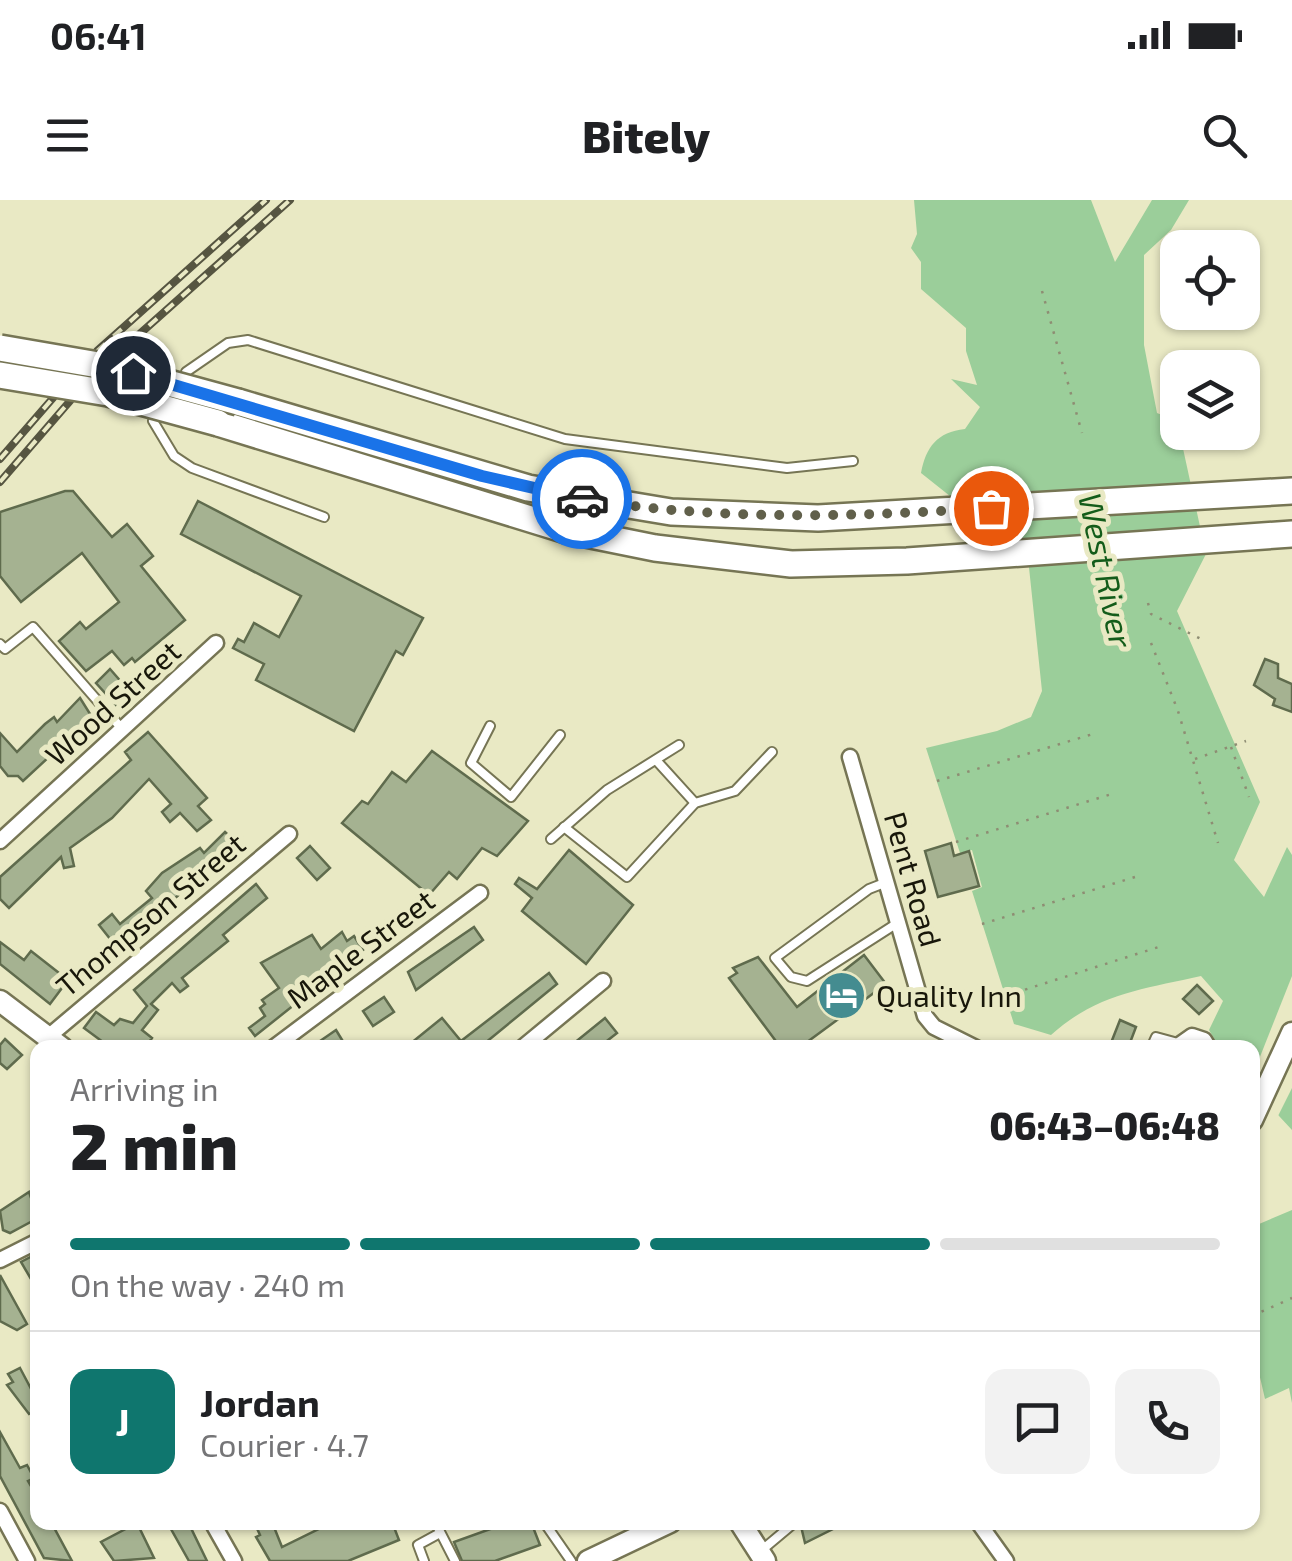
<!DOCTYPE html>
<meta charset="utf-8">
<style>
:root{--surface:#fff;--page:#f2f2f2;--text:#202124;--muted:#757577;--line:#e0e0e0;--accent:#0f766e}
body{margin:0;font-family:"Exo 2",sans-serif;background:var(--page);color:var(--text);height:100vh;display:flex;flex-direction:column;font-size:38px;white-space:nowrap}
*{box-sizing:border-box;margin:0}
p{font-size:32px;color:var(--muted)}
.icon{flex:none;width:55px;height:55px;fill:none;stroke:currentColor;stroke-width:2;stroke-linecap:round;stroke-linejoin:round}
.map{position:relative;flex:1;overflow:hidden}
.details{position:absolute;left:30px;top:840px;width:1230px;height:490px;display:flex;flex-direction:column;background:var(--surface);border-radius:20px;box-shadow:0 2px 8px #0004}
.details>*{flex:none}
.buttons{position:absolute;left:1160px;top:30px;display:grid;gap:20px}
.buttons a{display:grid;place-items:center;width:100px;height:100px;border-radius:20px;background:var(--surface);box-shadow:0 2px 8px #0004;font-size:50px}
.pin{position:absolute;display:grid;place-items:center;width:85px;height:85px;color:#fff;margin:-42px;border:5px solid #fff;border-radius:50%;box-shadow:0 2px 10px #0007}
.courier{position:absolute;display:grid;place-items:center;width:100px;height:100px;margin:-50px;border:8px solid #1a73e8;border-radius:50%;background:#fff;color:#222;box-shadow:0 2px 12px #0007}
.summary em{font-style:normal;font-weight:800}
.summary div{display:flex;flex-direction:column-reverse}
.summary{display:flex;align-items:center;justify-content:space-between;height:170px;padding:0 40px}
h1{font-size:65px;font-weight:800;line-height:75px}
.bar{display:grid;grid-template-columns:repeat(4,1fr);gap:15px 10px;align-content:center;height:120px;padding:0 40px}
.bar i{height:12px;border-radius:8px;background:var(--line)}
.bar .current{background:var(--accent)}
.bar p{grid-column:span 4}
.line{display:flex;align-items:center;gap:25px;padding:0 40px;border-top:2px solid var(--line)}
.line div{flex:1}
.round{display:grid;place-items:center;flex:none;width:105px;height:105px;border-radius:20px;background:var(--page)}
.status{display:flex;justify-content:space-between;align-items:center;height:70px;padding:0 50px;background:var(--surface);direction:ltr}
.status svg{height:28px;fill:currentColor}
header{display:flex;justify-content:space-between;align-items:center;height:130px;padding:0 40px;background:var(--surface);font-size:45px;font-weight:800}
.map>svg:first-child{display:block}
.water{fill:#9bce9a}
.pier{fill:#e9e9c4}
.building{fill:#a5b291;stroke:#5f6b4d;stroke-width:2.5}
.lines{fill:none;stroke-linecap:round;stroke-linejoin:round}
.lane-casing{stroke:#767554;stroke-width:12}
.street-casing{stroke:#767554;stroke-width:19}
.secondary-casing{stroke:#767554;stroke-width:25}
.highway-casing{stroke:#767554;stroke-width:30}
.path{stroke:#8e8d73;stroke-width:2.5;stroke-dasharray:2.5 8;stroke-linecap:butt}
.lane{stroke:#fff;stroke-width:8}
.street{stroke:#fff;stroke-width:14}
.secondary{stroke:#fff;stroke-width:20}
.highway{stroke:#fff;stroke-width:25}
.rail-casing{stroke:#565541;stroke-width:8}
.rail{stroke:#e9e9c4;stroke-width:4;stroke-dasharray:11;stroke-linecap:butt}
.highway-bridge-casing{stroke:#767554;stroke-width:30;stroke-linecap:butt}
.highway-bridge{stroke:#fff;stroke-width:25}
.done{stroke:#61604b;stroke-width:10;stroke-dasharray:0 18}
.route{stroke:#1a73e8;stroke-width:12}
.labels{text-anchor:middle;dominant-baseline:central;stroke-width:10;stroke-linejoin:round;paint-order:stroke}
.street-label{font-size:30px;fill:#18170a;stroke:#e9e9c4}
.poi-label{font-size:30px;fill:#18170a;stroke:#e9e9c4;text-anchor:start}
.water-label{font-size:32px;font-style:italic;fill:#135c1a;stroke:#e9e9c4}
</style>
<div class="status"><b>06:41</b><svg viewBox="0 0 49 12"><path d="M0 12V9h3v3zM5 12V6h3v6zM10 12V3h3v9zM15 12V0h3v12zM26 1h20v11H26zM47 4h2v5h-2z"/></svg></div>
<header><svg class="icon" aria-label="menu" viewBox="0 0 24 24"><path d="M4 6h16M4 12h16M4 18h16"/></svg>Bitely<svg class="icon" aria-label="search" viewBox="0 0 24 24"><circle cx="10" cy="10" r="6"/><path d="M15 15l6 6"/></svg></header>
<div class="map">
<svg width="1292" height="1361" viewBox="0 0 1292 1361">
<rect width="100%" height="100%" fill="#e9e9c4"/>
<g class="water">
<path d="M914 0H1091L1115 62 1152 0H1189L1171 30 1144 55V145L1157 213 1177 221 1206 354 1177 411 1260 602 1234 660 1264 697 1287 647 1292 655V930L1253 888 1252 848 1219 847 1209 830 1223 801 1201 776C1143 789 1096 794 1051 835L1014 824 972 691 982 687 972 650 960 653 926 548 997 531 1031 517 1042 491 1028 358 921 273C926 247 937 232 965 229L980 207 951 179 977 185 966 151V128L921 89V62L911 48 917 34Z"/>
<polygon points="1292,988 1292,1203 1289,1188 1265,1199 1253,1147 1252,1027 1292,1010"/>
</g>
<polygon class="pier" points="1292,776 1292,888 1276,920 1252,895 1252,877"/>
<g class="building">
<polygon points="65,291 73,291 112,337 127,324 153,356 141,366 185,420 135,462 132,458 124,465 112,451 86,471 59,441 80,422 86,429 119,402 82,353 21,402 0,376 0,312"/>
<polygon points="198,301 423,418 403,455 396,451 354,531 256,480 264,464 233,448 238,439 244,442 254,423 279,437 301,396 181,334"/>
<polygon points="1265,459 1278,464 1278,478 1292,484 1292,512 1273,505 1275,499 1254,485"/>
<polygon points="110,469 130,492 116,505 96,483"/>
<polygon points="80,498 92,517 23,581 18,576 8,576 0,566 0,533 17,552 45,524 54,517 57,522"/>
<polygon points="148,532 207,598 198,606 211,620 197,631 180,613 170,622 162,612 171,604 149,579 112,618 70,648 74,666 64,668 61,657 9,708 0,699 0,677 131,560 125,552"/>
<polygon points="432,551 528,621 497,656 482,648 457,679 449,672 429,695 342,623 362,601 368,604 392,572 406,582"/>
<polygon points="225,632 240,646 228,657 204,673 120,746 114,738 111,740 99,725 112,714 120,724 152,698 146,691 162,673 200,648 204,653"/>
<polygon points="951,643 954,656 969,651 979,686 938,697 925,651"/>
<polygon points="310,646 330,668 317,680 297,658"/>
<polygon points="569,650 633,705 586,764 522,711 532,698 515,684 519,678 537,689"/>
<polygon points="256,684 267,698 223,735 228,741 182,778 188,786 180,792 172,783 151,804 158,810 142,830 152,838 145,848 111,848 84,828 96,812 114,825 120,819 133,823 147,806 134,790"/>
<polygon points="474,727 483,740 416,790 408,772"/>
<polygon points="342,732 347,741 354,736 363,750 255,836 249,828 265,816 260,808 265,804 262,800 279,788 261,763 312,735 321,749"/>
<polygon points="0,742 24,760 31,751 68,780 50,804 0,764"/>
<polygon points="864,755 886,784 799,848 781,848 729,778 737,773 733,768 758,757 797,807"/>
<polygon points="549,773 557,784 479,848 405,848 442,818 461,841"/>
<polygon points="1197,785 1213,801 1199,814 1183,799"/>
<polygon points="384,797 394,812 373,826 363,811"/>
<polygon points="605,818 617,833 598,848 568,848"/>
<polygon points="1120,820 1136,827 1128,848 1109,848"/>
<polygon points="336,830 347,848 310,848"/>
<polygon points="5,839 22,855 7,869 0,863 0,845"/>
<polygon points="29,992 38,1018 10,1033 3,1030 0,1011"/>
<polygon points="38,1053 38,1091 21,1062"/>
<polygon points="0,1075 27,1124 17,1130 0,1121"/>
<polygon points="20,1168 38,1202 38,1209 29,1214 7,1185 13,1182 8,1174"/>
<polygon points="0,1232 20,1268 27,1265 34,1278 28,1281 38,1298 38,1322 51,1322 72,1361 44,1358 0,1276"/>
<polygon points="167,1322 188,1322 207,1361 189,1361"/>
<polygon points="254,1322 272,1322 282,1347 333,1322 392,1322 399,1340 348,1361 270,1361 256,1337 260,1335"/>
<polygon points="494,1322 531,1322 540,1345 495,1361 462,1361 454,1342 496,1327"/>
<polygon points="800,1322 847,1322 805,1343"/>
<polygon points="137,1323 154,1358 114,1361 101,1342"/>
</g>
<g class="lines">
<defs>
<g id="lane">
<polyline points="186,172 228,143 248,140 565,239 787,268 853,261"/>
<polyline points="153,221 174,256 192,268 324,317"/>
<polyline points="0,444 5,449 33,427 123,530"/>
<polyline points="490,526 471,563 511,597 560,535"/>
<polyline points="656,560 695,603"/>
<polyline points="564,627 627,677 695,603 735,591 772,552"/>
<polyline points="551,639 607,590 679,545"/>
<polyline points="887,682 869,689 775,758 791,777 807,781 899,722"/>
<polyline points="1151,848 1156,837 1178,843"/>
<polyline points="435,1322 455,1361"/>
<polyline points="544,1322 571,1361"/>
<polyline points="762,1350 793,1324"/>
<polyline points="424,1361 418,1345 440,1333"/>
</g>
<g id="street">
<polyline points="850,557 925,816 934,827 976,848"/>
<polyline points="0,641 216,443"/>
<polyline points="48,837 289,634"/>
<polyline points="273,848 480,693"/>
<polyline points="522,848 603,781"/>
<polyline points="1175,848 1192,836 1204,840 1209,848"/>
<polyline points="0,1060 38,1041"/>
<polyline points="0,1311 27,1361"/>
<polyline points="212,1322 234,1361"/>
<polyline points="978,1322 1006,1361"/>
</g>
<g id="secondary">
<polyline points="0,801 62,848"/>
<polyline points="1252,920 1292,833"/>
<polyline points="740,1322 765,1361"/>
<polyline points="588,1361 670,1322"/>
</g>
<g id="highway">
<polyline points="238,202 528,288 671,312 818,318 1292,291"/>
<polyline points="218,223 566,330 655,348 791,364 907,361 1292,334"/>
</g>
</defs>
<use href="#lane" class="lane-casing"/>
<use href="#street" class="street-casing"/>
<use href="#secondary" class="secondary-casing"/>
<use href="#highway" class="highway-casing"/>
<g class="path">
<polyline points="1042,91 1082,233"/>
<polyline points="1148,403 1151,414 1205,441"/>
<polyline points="1151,443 1178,511 1218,643"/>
<polyline points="1231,547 1249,597"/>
<polyline points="1195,559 1246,541"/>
<polyline points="937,581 1093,534"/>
<polyline points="956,642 1115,593"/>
<polyline points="982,724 1135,677"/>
<polyline points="1005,796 1165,745"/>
<polyline points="1252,1116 1292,1098"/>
</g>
<use href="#lane" class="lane"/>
<use href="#street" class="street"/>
<use href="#secondary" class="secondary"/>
<use href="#highway" class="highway"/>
<defs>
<g id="rail">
<polyline points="97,151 266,0"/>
<polyline points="116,155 290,0"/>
<polyline points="0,259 53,198"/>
<polyline points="0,282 70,201"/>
</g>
</defs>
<use href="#rail" class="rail-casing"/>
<use href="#rail" class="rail"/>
<defs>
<g id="highway-bridge">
<polyline points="0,148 110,167 238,202"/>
<polyline points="0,175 108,193 218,223"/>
</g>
</defs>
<use href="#highway-bridge" class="highway-bridge-casing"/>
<use href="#highway-bridge" class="highway-bridge"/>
</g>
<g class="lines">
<path class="done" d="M582 299C720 321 852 317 991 308"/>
<polyline class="route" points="133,173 482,276 582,299"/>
</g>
<defs>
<symbol id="hotel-disc" viewBox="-11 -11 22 22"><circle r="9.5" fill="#448c90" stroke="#e9e9c4"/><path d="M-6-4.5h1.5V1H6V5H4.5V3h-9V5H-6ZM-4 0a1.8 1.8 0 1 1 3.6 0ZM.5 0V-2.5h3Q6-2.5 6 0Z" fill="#fff"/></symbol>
</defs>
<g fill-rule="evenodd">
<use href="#hotel-disc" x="814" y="768" width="55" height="55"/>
</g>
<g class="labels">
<g class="street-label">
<text transform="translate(112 502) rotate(-42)">Wood Street</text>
<text transform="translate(914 679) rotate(74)">Pent Road</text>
<text transform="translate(150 714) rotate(-40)">Thompson Street</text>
<text transform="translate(360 748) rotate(-37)">Maple Street</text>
</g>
<g class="poi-label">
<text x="876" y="795">Quality Inn</text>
</g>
<g class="water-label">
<text transform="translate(1107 370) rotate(78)">West River</text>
</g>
</g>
</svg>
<div class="buttons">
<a><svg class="icon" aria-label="locate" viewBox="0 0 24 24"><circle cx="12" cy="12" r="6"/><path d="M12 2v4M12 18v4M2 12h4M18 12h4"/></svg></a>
<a><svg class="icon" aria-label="layers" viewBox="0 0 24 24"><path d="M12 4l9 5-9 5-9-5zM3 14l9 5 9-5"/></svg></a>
</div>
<div class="pin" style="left:991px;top:308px;background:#ea580c"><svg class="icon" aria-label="bag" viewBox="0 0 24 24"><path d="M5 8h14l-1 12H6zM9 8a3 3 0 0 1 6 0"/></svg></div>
<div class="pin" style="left:133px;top:173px;background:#1f2937"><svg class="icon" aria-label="home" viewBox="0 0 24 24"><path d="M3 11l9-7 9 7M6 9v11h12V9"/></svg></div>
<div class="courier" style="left:582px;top:299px"><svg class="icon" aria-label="car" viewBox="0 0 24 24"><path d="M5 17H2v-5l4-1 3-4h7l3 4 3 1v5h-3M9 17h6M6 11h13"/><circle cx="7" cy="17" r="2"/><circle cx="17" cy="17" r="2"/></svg></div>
<section class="details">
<div class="summary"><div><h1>2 min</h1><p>Arriving in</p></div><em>06:43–06:48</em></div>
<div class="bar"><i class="current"></i><i class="current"></i><i class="current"></i><i></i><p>On the way · 240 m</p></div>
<div class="line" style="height:180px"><b class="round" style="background:var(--accent);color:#fff">J</b><div><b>Jordan</b><p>Courier · 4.7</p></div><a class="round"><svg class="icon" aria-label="chat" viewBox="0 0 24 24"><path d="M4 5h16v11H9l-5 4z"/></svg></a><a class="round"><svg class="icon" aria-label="phone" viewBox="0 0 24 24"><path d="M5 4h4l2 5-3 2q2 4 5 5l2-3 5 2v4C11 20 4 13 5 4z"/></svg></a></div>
</section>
</div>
